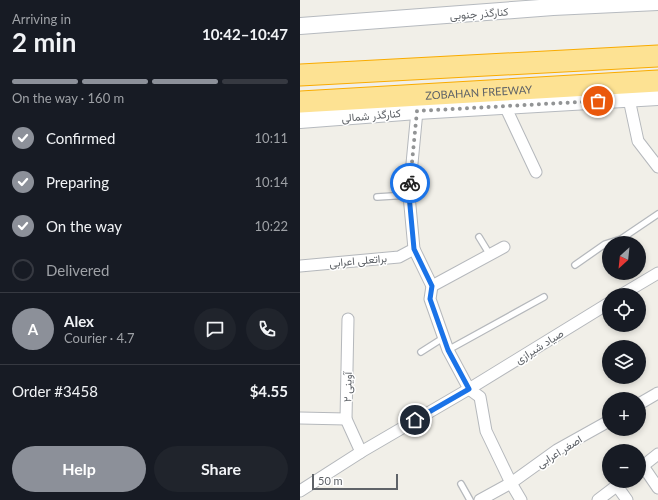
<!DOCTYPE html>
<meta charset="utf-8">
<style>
:root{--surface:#171b24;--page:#20242c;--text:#f1f3f6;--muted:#9ea1a6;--line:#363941;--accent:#8c9099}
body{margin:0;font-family:Lato,Vazirmatn,sans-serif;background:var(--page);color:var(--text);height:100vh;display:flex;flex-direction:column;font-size:15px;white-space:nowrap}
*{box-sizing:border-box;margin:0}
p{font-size:13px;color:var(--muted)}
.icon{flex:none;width:22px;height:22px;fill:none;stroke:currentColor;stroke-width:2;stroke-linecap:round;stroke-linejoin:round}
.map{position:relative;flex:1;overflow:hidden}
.details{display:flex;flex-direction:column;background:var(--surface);width:300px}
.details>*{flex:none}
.needle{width:26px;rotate:207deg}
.controls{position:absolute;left:302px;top:236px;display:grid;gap:8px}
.controls a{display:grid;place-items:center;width:44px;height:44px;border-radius:50%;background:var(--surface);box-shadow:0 2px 6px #0003;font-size:20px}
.scale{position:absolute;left:12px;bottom:10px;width:86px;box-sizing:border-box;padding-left:4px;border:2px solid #5f6368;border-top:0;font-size:11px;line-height:14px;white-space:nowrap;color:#5f6368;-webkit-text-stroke:3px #fff;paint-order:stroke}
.pin{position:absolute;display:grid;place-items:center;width:34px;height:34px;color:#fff;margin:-17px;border:2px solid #fff;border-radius:50%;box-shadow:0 1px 4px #0007}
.courier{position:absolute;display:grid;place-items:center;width:40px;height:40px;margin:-20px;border:3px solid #1a73e8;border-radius:50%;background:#fff;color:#222;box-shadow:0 1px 5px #0007}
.overview em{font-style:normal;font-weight:700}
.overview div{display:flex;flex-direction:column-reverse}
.overview{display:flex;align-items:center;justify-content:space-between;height:68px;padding:0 12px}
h1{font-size:26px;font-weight:700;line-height:30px}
.bar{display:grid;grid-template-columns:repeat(4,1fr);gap:6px 4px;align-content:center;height:48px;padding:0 12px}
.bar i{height:5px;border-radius:3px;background:var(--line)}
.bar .active{background:var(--accent)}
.bar p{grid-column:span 4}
.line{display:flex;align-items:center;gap:10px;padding:0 12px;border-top:1px solid var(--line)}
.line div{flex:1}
.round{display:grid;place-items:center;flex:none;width:42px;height:42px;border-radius:21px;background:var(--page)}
ol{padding:0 12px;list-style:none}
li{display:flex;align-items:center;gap:12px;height:44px}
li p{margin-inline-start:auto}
li .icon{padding:4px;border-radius:50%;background:var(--accent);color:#fff;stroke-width:4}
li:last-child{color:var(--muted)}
li i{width:22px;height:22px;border:2px solid var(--line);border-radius:50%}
.button{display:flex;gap:8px;margin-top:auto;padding:8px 12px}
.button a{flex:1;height:46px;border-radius:24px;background:var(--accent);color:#fff;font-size:16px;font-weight:700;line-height:46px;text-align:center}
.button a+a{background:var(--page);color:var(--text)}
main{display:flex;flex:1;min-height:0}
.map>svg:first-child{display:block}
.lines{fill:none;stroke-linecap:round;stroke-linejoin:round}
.service-casing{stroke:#b5b8bc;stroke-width:8}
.minor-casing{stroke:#b5b8bc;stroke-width:13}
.secondary-casing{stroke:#b6babf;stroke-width:18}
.motorway-casing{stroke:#f9ab00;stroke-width:23}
.service{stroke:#fff;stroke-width:5.5}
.minor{stroke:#fff;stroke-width:11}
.secondary{stroke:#fff;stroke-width:16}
.motorway{stroke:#fde293;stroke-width:21}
.done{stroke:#929495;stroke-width:4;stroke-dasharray:0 7.2}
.route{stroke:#1a73e8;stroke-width:5}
.labels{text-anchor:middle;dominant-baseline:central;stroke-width:3;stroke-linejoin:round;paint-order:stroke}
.street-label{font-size:11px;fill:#5f6368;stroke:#fff}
</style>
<main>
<section class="details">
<div class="overview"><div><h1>2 min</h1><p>Arriving in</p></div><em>10:42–10:47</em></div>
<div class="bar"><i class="active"></i><i class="active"></i><i class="active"></i><i></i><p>On the way · 160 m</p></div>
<ol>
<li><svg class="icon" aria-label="check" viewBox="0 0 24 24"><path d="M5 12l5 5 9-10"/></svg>Confirmed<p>10:11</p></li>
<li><svg class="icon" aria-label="check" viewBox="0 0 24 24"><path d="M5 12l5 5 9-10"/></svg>Preparing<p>10:14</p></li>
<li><svg class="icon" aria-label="check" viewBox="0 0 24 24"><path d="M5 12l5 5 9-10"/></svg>On the way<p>10:22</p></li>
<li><i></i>Delivered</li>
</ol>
<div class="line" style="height:72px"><b class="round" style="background:var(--accent);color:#fff">A</b><div><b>Alex</b><p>Courier · 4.7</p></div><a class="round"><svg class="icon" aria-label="chat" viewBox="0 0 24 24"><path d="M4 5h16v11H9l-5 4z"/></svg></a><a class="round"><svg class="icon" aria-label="phone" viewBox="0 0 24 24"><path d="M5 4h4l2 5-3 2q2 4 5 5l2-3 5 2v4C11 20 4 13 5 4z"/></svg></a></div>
<div class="line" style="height:52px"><div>Order #3458</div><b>$4.55</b></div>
<div class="button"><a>Help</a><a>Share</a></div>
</section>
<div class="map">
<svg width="358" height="500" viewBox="0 0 358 500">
<rect width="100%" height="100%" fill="#f1efe8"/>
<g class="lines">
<defs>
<g id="service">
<polyline points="77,197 109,195"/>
<polyline points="179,237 190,255"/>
<polyline points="275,265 305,244 321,239 358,214"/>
<polyline points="148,350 244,297"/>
<polyline points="121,352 143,338"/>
<polyline points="161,484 170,500"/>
</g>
<g id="minor">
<polyline points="329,99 338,141 358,167"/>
<polyline points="205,106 236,172"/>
<polyline points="117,111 109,195 114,249 132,286 130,299 148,350 169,389 180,397 186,431 211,483 221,500"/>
<polyline points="0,266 99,257 114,249"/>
<polyline points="132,286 204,247"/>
<polyline points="321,295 358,273"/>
<polyline points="48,319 46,419 61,452"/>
<polyline points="339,404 358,393"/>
<polyline points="0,418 46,419"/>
<polyline points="343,466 358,488"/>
<polyline points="339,469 358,454"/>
<polyline points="317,486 327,500"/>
<polyline points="0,491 61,452 169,389 309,303"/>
<polyline points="180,500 211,483 257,450 309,421"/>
<polyline points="298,500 323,481"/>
</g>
<g id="secondary">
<polyline points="0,26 253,7 358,2"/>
<polyline points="0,120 117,111 358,97"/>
</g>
<g id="motorway">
<polyline points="0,75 358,56"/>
<path id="s1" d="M0 102 358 81"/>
</g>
</defs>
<use href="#service" class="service-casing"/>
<use href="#minor" class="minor-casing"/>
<use href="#secondary" class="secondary-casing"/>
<use href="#motorway" class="motorway-casing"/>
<use href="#service" class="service"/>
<use href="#minor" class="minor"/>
<use href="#secondary" class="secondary"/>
<use href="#motorway" class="motorway"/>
</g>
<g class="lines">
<polyline class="done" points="110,183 117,111 298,101"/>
<polyline class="route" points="110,183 109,195 114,249 132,286 130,299 148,350 169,389 115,420"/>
</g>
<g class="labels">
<g class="street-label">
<text transform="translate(179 13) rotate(-4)">کنارگذر جنوبی</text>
<text stroke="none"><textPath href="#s1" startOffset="179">ZOBAHAN FREEWAY</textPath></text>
<text transform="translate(71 115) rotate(-5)">کنارگذر شمالی</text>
<text transform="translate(58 260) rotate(-5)">براتعلی اعرابی</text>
<text transform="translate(239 346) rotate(-32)">صیاد شیرازی</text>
<text transform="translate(47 387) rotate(-89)">آوینی ۲</text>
<text transform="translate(259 451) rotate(-32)">اصغر اعرابی</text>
</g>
</g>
</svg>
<div class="controls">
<a><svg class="needle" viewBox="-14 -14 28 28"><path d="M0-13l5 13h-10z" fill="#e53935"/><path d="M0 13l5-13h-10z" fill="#9ea1a6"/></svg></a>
<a><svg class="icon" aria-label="locate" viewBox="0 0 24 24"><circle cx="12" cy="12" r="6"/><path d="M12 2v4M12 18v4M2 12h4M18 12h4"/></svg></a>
<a><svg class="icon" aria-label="layers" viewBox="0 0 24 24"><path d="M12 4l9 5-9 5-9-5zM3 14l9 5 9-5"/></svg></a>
<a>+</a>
<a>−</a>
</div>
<div class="scale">50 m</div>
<div class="pin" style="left:298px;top:101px;background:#ea580c"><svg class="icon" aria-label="bag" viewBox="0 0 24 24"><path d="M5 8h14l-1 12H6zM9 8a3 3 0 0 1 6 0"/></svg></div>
<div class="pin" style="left:115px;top:420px;background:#1f2937"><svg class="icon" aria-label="home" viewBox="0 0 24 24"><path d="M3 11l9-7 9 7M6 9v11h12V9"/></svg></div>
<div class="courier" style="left:110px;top:183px"><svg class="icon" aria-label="bike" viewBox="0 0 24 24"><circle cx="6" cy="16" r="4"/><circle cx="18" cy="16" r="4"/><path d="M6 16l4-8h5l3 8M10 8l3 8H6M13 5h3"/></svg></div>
</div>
</main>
